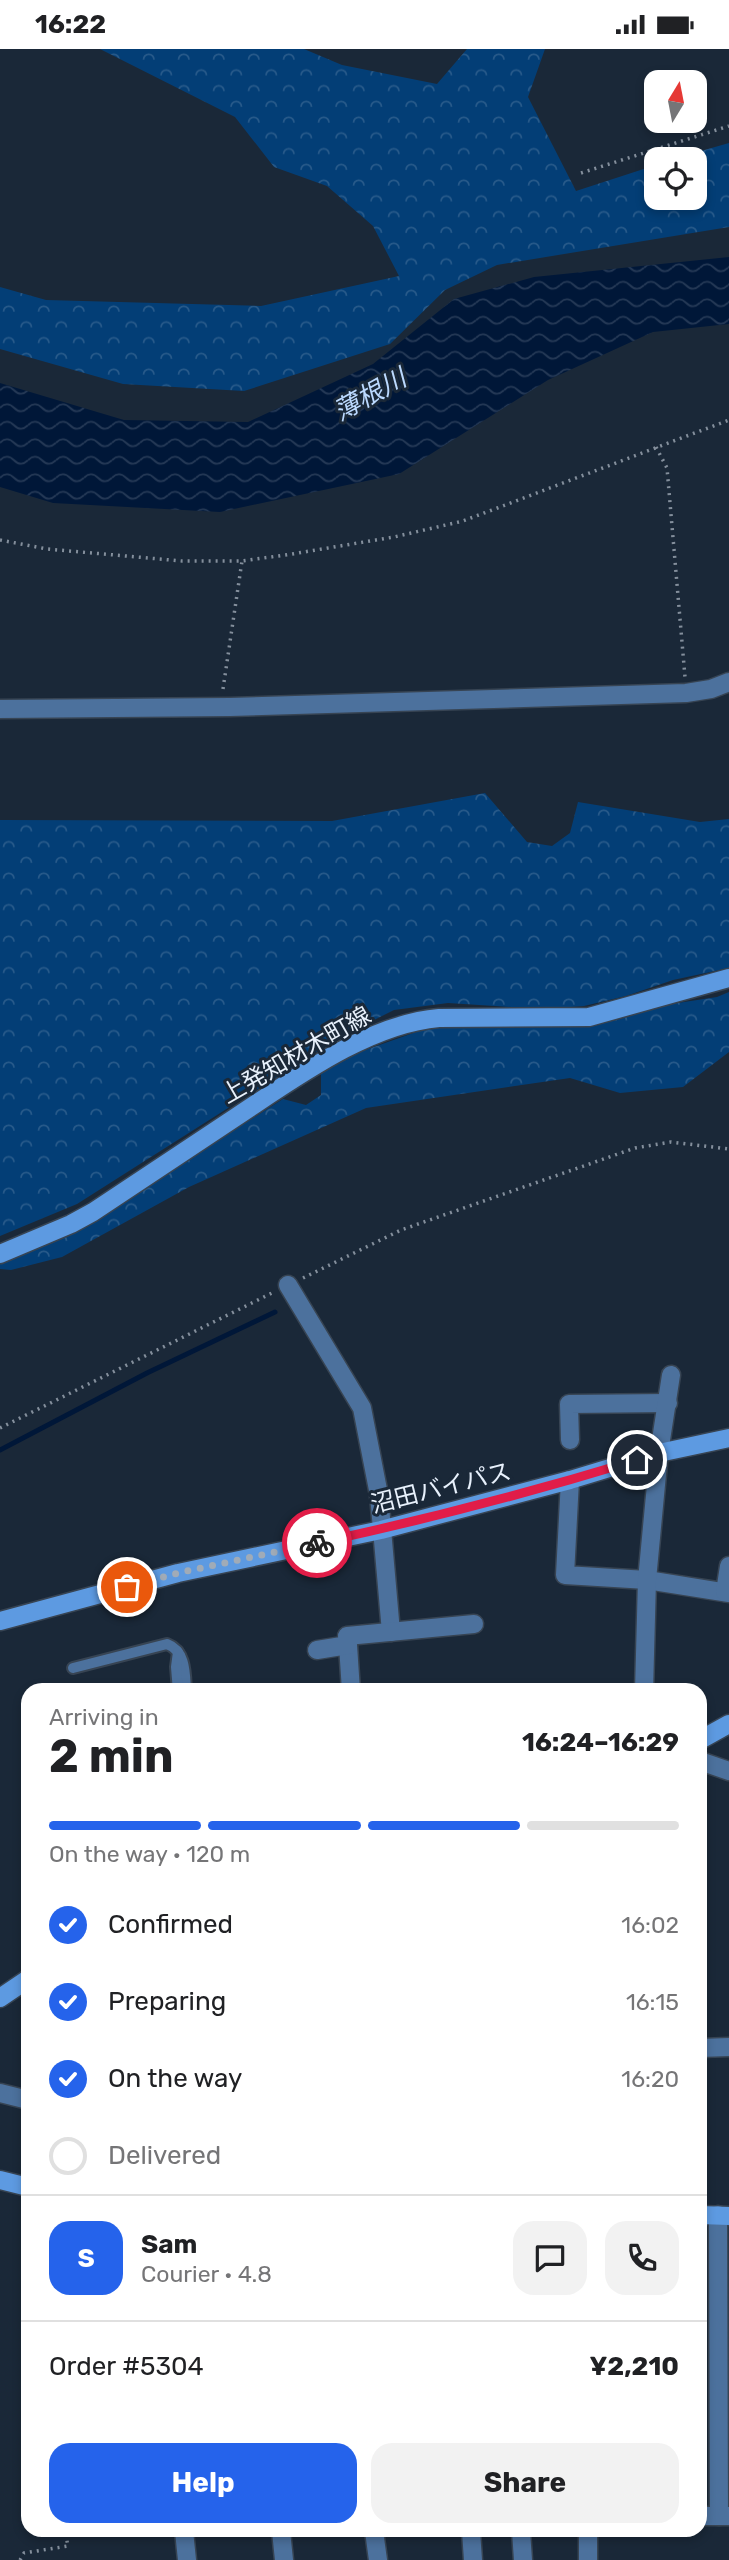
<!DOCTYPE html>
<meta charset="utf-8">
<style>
:root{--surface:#fff;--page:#f2f2f2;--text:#202124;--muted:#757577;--line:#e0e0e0;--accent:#2563eb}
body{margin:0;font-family:Rubik,"Noto Sans JP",sans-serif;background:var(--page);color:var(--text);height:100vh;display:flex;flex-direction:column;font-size:26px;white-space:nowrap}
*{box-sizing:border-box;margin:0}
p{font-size:23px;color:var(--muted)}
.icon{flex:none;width:38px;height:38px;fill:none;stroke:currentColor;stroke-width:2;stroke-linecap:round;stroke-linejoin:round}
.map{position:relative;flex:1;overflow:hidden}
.drawer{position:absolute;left:21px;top:1634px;width:686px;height:854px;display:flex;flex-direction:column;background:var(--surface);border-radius:21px;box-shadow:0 4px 10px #0003}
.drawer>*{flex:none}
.needle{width:46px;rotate:10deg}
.tools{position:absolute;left:644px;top:21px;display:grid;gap:14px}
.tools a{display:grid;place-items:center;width:63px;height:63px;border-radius:14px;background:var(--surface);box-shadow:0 4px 10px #0003;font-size:35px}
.pin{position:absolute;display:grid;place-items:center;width:60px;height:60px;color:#fff;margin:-30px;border:4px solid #fff;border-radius:50%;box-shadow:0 2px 7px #0007}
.courier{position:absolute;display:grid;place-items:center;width:70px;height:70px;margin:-35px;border:5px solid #e11d48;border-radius:50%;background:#fff;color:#222;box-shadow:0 2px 9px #0007}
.headline em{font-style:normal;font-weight:700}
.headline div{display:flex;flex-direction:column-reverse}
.headline{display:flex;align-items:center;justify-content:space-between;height:119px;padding:0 28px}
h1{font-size:46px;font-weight:700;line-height:52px}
.bar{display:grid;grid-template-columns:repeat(4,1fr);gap:10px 7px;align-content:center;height:84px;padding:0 28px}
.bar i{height:9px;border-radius:5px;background:var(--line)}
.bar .on{background:var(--accent)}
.bar p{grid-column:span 4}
.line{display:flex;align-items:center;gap:18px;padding:0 28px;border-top:2px solid var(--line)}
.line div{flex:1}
.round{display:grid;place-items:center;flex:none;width:74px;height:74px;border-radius:21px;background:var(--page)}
ol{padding:0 28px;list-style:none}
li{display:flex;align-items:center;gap:21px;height:77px}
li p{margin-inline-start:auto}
li .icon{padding:7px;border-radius:50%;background:var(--accent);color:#fff;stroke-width:4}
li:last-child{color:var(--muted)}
li i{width:38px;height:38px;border:4px solid var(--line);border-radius:50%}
.cta{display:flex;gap:14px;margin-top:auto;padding:14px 28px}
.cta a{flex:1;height:80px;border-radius:21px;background:var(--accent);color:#fff;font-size:28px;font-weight:700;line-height:80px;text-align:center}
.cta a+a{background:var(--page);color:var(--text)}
.status{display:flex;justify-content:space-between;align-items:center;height:49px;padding:0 35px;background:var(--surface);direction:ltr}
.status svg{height:19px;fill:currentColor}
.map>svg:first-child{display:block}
.forest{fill:url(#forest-crowns)}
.water{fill:url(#water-waves)}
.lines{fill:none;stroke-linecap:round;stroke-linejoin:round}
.stream{stroke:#001738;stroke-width:5}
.lane-casing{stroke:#374453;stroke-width:14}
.street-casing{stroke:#374453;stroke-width:21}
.secondary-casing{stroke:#374453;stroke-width:21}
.path{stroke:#848f9c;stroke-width:3.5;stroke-dasharray:2 5;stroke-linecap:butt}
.lane{stroke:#4c719d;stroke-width:10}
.street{stroke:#4c719d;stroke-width:18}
.secondary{stroke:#5d9ae1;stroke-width:18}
.done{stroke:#a0abb7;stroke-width:7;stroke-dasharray:0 12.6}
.route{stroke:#e11d48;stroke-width:9}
.labels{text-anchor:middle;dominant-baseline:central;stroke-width:6;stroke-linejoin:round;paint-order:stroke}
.street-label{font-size:24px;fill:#e8f1fc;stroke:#1a2838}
.water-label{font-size:26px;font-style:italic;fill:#bcdaff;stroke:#1a2838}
</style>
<div class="status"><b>16:22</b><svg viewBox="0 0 49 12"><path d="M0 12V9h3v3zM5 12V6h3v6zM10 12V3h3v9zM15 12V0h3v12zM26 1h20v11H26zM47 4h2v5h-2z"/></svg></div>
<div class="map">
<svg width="729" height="2511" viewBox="0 0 729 2511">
<defs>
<pattern id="forest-crowns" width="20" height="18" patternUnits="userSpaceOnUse" patternTransform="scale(1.75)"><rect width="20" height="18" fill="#033e76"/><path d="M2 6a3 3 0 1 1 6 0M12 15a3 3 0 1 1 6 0" fill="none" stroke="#285a8a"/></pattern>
<pattern id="water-waves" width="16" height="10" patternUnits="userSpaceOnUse" patternTransform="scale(1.75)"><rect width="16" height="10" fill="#001738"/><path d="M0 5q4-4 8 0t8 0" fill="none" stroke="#253956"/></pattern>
</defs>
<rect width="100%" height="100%" fill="#1a2838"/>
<g class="forest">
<polygon points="100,0 304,0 342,16 437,35 467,0 545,0 528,48 576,142 656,116 656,149 695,149 695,110 673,110 729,94 729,178 497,216 445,241 390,295 244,342 123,335 0,300 0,238 46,251 261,257 399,227 373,177 327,137 274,118 235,68"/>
<polygon points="485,744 527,793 552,797 570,784 578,753 700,773 729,770 729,919 673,931 626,947 584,957 544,960 448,954 394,961 340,988 77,1155 0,1187 0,771 332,772"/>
<polygon points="729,943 729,1003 683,1038 620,1044 570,1029 366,1059 189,1138 62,1208 11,1221 0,1220 0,1215 78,1180 283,1050 306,1056 321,1046 321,1024 354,1005 433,977 575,976 616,971 671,955 717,948"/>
</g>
<polygon class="water" points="729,208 729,275 653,283 548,331 399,425 220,463 53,454 0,438 0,334 124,371 248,373 373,315 454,250 534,228"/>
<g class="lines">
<polyline class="stream" points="0,1401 147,1324 275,1263"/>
<defs>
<g id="lane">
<path d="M73 1619 167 1595C186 1602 185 1625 186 1642"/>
<polyline points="178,1642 176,1618 178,1603"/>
</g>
<g id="street">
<polyline points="0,660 230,658 686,644 711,640 729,633"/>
<polyline points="288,1236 362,1359 379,1446 391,1583"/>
<polyline points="570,1391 569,1355 668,1354"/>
<polyline points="570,1431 565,1526 647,1531 729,1544"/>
<polyline points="725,1543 729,1517"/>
<polyline points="348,1596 351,1642"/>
<polyline points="317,1601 348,1596 347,1587 474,1575"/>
<polyline points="644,1642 647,1531 659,1404 671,1326"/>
<polyline points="700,1712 729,1722"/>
<polyline points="700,1999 729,1998"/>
<polyline points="0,2044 28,2051"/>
<polyline points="718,2166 719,2467"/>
<polyline points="700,2467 729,2467"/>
<polyline points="184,2482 187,2511"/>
<polyline points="281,2482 284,2511"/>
<polyline points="374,2482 378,2511"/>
<polyline points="471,2482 473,2511"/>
<polyline points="521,2482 523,2511"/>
<polyline points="588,2482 588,2511"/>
</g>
<g id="secondary">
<path d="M0 1205 71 1175 93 1163C141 1131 188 1100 236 1068 295 1029 368 975 439 969L589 968 729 929"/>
<polyline points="0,1572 178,1524 381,1481 570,1431 659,1404 729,1389"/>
<polyline points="700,1691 729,1675"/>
<polyline points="0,1949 28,1930"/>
<polyline points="0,2131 28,2138"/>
<polyline points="700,2166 729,2167"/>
</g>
</defs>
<use href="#lane" class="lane-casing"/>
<use href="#street" class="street-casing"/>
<use href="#secondary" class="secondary-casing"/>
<g class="path">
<polyline points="581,124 729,77"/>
<polyline points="656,398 667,419 685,628"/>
<polyline points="0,491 47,500 182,512 242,512 292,505 394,488 463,472 729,371"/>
<polyline points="223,640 242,512"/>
<polyline points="303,1229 401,1181 635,1099 671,1093 729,1100"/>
<polyline points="0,1379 274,1243"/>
<polyline points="20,2511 24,2504 68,2497 65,2482"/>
</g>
<use href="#lane" class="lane"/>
<use href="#street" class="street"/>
<use href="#secondary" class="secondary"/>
</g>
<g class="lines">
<polyline class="done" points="127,1538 178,1524 317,1494"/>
<path class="route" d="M317 1494C425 1471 532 1443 637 1411"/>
</g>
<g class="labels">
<g class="street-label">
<text transform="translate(296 1006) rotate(-30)">上発知材木町線</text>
<text transform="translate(441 1439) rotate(-14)">沼田バイパス</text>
</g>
<g class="water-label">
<text transform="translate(370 346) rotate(-29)">薄根川</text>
</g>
</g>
</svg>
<div class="tools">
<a><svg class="needle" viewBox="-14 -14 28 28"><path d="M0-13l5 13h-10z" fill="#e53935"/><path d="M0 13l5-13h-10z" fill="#757577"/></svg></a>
<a><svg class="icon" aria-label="locate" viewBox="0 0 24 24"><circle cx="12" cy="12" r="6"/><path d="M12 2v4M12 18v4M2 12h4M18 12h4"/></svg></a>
</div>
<div class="pin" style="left:127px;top:1538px;background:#ea580c"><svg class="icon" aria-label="bag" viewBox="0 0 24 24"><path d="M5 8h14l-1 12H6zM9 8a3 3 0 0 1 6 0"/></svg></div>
<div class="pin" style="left:637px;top:1411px;background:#1f2937"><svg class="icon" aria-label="home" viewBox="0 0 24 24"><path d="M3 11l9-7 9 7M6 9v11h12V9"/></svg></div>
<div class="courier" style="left:317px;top:1494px"><svg class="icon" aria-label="bike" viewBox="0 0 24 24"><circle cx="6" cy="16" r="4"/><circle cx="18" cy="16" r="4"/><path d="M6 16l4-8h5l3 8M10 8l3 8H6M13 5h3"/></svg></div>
<section class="drawer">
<div class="headline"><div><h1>2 min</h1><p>Arriving in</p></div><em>16:24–16:29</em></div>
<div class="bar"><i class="on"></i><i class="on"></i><i class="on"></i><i></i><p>On the way · 120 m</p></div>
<ol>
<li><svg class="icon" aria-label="check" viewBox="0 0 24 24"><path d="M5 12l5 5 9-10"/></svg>Confirmed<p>16:02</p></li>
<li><svg class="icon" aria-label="check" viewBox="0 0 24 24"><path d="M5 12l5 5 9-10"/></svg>Preparing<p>16:15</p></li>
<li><svg class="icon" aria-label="check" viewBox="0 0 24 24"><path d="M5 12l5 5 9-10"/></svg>On the way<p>16:20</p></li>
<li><i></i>Delivered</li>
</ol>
<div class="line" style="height:126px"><b class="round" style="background:var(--accent);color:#fff">S</b><div><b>Sam</b><p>Courier · 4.8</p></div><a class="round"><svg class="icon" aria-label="chat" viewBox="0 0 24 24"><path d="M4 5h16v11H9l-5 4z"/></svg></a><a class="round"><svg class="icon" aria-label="phone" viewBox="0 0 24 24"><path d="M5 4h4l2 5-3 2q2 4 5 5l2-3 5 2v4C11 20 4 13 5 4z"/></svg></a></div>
<div class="line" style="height:91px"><div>Order #5304</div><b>¥2,210</b></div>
<div class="cta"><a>Help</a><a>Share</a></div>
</section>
</div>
